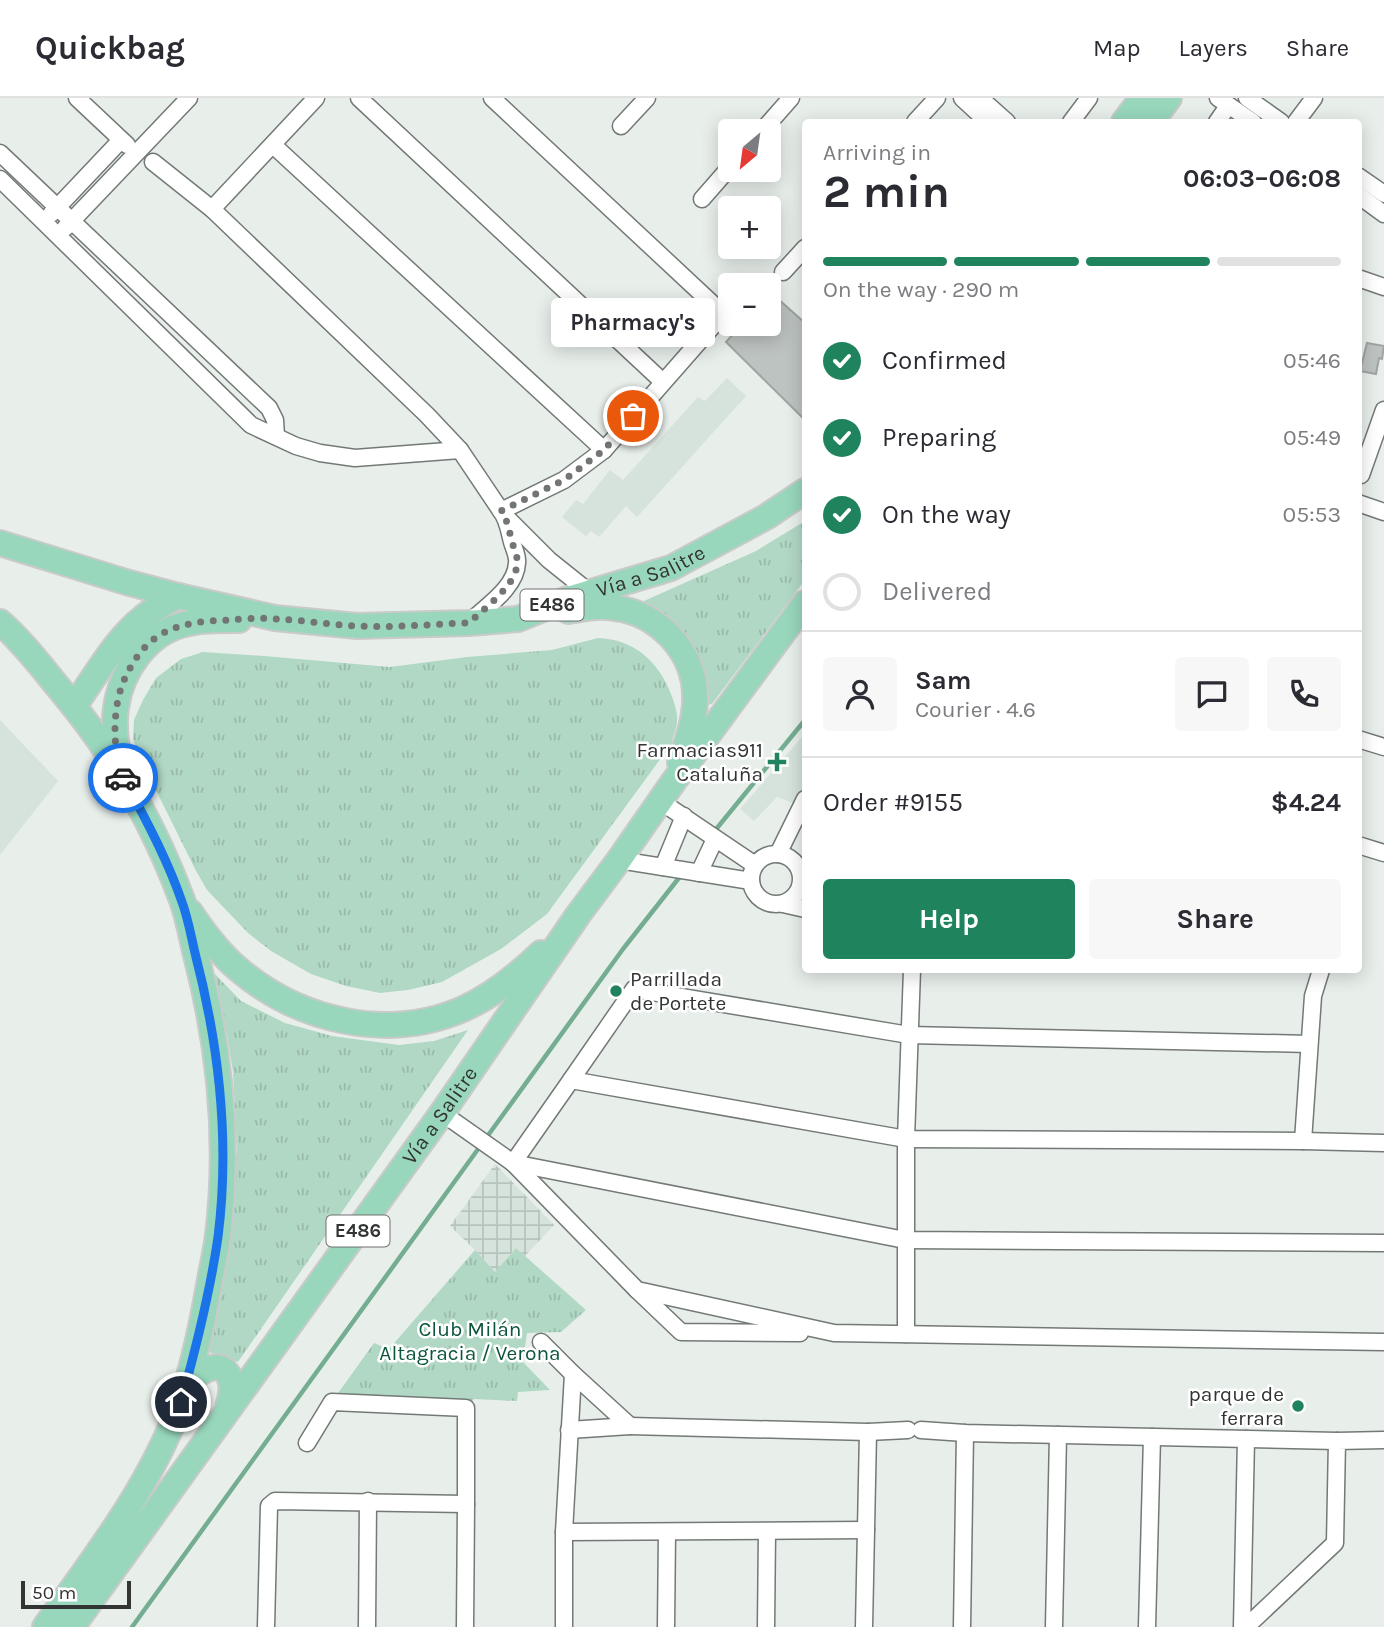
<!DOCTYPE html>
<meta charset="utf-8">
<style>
:root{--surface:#fff;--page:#f7f7f7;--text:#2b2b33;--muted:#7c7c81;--line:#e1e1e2;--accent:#1f835d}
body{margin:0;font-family:Karla,sans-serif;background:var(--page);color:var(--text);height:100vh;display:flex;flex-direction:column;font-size:26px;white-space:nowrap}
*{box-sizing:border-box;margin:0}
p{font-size:23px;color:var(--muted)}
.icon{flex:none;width:38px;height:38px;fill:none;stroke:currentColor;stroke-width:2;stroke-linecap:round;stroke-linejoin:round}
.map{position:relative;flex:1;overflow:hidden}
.details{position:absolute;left:802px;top:21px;width:560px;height:854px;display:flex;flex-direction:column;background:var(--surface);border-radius:7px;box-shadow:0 4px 18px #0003}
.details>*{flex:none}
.needle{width:46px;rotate:209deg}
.controls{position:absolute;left:718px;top:21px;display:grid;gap:14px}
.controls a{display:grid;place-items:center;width:63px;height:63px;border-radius:7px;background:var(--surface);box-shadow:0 4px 18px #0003;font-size:35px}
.scale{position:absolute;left:21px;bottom:18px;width:110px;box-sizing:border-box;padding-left:7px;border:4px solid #323433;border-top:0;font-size:19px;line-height:24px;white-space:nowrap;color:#323433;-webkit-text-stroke:5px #fff;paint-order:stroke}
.pin{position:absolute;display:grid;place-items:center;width:60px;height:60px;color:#fff;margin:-30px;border:4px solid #fff;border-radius:50%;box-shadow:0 2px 7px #0007}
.courier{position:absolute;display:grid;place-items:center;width:70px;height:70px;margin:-35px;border:5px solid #1a73e8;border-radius:50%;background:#fff;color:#222;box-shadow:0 2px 9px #0007}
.bubble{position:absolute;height:49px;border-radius:7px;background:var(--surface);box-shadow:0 4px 18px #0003;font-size:23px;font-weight:700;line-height:49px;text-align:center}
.head em{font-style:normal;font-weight:700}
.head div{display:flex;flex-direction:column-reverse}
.head{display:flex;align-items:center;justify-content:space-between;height:119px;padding:0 21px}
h1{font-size:46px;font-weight:700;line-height:52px}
.bar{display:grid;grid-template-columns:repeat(4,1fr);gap:10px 7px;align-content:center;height:84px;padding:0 21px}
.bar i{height:9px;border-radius:5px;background:var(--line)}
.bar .current{background:var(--accent)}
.bar p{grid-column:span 4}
.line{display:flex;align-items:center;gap:18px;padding:0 21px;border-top:2px solid var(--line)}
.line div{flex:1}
.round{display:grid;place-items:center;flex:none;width:74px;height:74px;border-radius:7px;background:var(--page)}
ol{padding:0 21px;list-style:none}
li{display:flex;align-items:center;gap:21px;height:77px}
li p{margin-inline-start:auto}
li .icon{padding:7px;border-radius:50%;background:var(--accent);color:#fff;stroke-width:4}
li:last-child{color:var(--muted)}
li i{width:38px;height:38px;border:4px solid var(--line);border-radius:50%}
.primary-button{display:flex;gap:14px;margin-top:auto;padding:14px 21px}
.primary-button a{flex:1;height:80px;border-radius:7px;background:var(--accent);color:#fff;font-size:28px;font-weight:700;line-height:80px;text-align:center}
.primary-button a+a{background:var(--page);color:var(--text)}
header{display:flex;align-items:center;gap:42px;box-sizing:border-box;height:98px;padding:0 35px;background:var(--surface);border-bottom:2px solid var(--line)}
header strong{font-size:33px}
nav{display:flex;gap:38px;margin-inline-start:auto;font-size:24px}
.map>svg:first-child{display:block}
.built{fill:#d5e3dc}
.industrial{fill:url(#industrial-grid)}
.grass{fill:url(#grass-tufts)}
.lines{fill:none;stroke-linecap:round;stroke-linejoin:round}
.stream{stroke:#74ad91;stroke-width:4.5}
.building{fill:#bdc3c0;stroke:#9fa5a1;stroke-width:2}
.street-casing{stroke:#737975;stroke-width:19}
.primary-casing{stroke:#cacaca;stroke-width:28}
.street{stroke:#fff;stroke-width:16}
.primary{stroke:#98d7bc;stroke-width:24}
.done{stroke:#727573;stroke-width:7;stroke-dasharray:0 12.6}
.route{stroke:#1a73e8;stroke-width:9}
.poi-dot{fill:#1f835d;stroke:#fff;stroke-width:2.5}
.labels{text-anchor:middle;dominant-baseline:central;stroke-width:5;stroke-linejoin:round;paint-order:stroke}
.shield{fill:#fff;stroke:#707170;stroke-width:2}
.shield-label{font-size:19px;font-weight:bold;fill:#323433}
.street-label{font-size:21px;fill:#323433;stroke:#fff}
.poi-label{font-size:21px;fill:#323433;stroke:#fff;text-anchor:end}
.park-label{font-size:21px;fill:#0c563b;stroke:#fff}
</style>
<header>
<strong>Quickbag</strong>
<nav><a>Map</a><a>Layers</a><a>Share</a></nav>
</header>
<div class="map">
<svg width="1384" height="1529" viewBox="0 0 1384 1529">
<defs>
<pattern id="industrial-grid" width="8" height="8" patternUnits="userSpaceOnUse" patternTransform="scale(1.75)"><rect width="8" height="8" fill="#d5e3dc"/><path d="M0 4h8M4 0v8" fill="none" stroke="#b7c3bd"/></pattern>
<pattern id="grass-tufts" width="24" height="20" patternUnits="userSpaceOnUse" patternTransform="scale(1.75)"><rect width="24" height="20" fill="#b1d8c4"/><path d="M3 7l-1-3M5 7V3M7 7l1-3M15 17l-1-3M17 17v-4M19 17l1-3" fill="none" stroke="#99baa9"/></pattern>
</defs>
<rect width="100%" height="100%" fill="#e8efeb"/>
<g class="built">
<polygon points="727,280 746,298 637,419 626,408 599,439 591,433 586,438 562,419 576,402 583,406 610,372 623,382 698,299 705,303"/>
<polygon points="0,622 58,683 0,757"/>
<polygon points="802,639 805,641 805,688 793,705 777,699 754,723 740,711"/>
</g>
<polygon class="industrial" points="495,1066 554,1127 525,1158 516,1150 495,1174 475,1152 450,1128"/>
<g class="grass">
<polygon points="805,423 805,482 712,606 707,607 701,572 641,509 644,503 756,453"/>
<path d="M598 540C634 541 659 564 671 596 674 604 678 615 677 623 677 630 673 638 672 645L547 816 501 851 442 884 408 892 380 895 346 888 311 876 271 853 248 835 207 792 195 771 145 670 133 641 134 622 143 602 156 580 181 561 203 554 264 558 390 569 467 559 552 552Z"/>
<polygon points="209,870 241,903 285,925 332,938 399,947 434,943 468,932 238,1264 205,1253 237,1053 233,974 227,937"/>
<polygon points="516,1150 586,1212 561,1234 527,1235 523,1264 550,1292 518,1294 517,1303 474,1301 470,1307 336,1298 374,1245 389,1251 475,1152 495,1174"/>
</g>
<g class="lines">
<g class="stream">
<polyline points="713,735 805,622"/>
<polyline points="132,1529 623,851 682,776"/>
</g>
</g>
<g class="building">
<polygon points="768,192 805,225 805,322 726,244 742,226 768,226"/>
<polygon points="1367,245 1384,248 1382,261 1379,260 1376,276 1360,273"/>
</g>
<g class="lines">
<defs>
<g id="street">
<polyline points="77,0 127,47"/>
<polyline points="359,0 663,284"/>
<polyline points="962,0 988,24"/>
<polyline points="980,0 1007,24"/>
<polyline points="1218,0 1253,24"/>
<polyline points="1247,0 1281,24"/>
<polyline points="915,24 937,0"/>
<polyline points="1071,24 1089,0"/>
<polyline points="1217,24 1228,8"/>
<polyline points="1296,24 1314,0"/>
<polyline points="621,28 647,0"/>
<polyline points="762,33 791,0"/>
<polyline points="273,47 604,352"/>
<polyline points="0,55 269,310 275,322 276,338"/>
<polyline points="153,64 212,111 427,317 460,352 501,413"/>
<polyline points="1358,78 1384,96"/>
<polyline points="0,81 251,327 296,348 320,355 355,360 460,352"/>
<polyline points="1358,97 1384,116"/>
<polyline points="702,101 730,69"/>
<polyline points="212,111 316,0"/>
<polyline points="51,116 121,42"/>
<polyline points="65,130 189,0"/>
<polyline points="783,174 805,150"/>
<polyline points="1358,180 1384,189"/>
<polyline points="1361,377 1384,312"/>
<polyline points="1358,405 1384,414"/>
<polyline points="507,420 549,462 589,494"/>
<path d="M469 525C485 509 516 490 517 465 518 458 514 451 512 444 509 433 508 422 501 413L564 382 604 352 718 222 721 215 718 211 492 0"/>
<polyline points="1358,641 1384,649"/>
<polyline points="660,703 755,767"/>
<polyline points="1358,747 1384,755"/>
<circle cx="776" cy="781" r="25"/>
<polyline points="778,756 805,701"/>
<polyline points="619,762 751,783"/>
<polyline points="663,769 684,718"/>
<polyline points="699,775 715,741"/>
<polyline points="783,806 805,811"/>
<polyline points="571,982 634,891 909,937 1309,946"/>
<polyline points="442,1015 513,1065 637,1192 834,1235 1384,1244"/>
<polyline points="1303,1043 1384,1045"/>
<polyline points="513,1065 571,982 906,1041 1303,1043 1313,898 1321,872"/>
<polyline points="513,1065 905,1142 1384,1145"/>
<polyline points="637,1192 681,1234 800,1235"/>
<polyline points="906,1236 906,1041 912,872"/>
<polyline points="541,1244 573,1276 564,1434 564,1529"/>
<polyline points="630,1328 868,1334 908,1332"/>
<polyline points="569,1332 630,1328 573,1276"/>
<polyline points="921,1332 965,1335 1337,1343"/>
<polyline points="564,1434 866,1432"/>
<polyline points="266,1529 269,1408 275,1403 466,1406 466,1310 332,1304 307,1345"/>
<polyline points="367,1529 368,1403"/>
<polyline points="465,1529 466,1406"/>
<polyline points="666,1529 667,1434"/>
<polyline points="766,1529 767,1434"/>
<polyline points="864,1529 868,1334"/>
<polyline points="962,1529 965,1335"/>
<polyline points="1054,1529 1058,1337"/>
<polyline points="1147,1529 1152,1339"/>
<polyline points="1242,1529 1246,1341"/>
<polyline points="1246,1529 1335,1445 1337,1343 1384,1342"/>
</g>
<g id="primary">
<polyline points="1124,24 1142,0"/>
<polyline points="1151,24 1169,0"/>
<path id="s1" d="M0 445 126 484 178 498 275 520 357 528 469 525 518 521 565 502 671 470 766 419 805 393"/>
<path d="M568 513C584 510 599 507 615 510 658 515 695 554 695 598 696 620 687 644 680 665"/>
<path d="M0 524C24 545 43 571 63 595 114 656 154 727 182 802 189 821 192 842 197 861 220 951 229 1045 218 1137 216 1154 212 1170 209 1187 202 1227 194 1268 180 1306 151 1387 95 1459 45 1529"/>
<path d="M74 608C96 578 115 541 145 518 155 510 167 504 178 498"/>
<path d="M120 669C117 650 113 629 116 610 121 573 147 535 185 526 202 521 221 522 239 522"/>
<path d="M190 814C204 835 219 855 238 871 299 923 388 944 463 911 492 898 518 877 541 855"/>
<path d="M186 1285C199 1274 225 1256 231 1285 233 1294 229 1304 227 1313"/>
<path id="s2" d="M72 1529 442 1015 578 817 619 762 674 683 805 505"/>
</g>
</defs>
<use href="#street" class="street-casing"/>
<use href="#primary" class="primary-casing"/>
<use href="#street" class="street"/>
<use href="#primary" class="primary"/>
</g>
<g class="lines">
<path class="done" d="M123 680C112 652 112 608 125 580 148 531 178 524 229 522 244 521 261 519 277 521 303 522 330 527 356 528 394 530 431 526 469 525 484 510 516 488 517 466 518 458 514 451 512 444 509 433 508 422 501 413L564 382 604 352 633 318"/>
<path class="route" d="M123 680C144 717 168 763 182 804 188 820 191 838 195 855 219 947 230 1044 218 1139 210 1195 196 1250 181 1304"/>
</g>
<g class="poi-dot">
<path d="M773.5 653.5h7v7h7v7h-7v7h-7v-7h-7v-7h7z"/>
<circle cx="616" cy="893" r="7"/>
<circle cx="1298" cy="1308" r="7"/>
</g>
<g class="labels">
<g class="shield">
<rect x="520.5" y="491.5" width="63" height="31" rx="5"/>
<rect x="326.5" y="1117.5" width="63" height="31" rx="5"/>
</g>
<g class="shield-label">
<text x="552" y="507">E486</text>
<text x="358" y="1133">E486</text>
</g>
<g class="street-label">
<text stroke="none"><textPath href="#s1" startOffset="670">Vía a Salitre</textPath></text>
<text stroke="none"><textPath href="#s2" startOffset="630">Vía a Salitre</textPath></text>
</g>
<g class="poi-label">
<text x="763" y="652">Farmacias911<tspan x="763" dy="24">Cataluña</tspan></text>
<text x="630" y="881" text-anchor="start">Parrillada<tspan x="630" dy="24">de Portete</tspan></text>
<text x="1284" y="1296">parque de<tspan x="1284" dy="24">ferrara</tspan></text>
</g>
<g class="park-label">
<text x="470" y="1231">Club Milán<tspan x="470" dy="24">Altagracia / Verona</tspan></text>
</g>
</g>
</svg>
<div class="controls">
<a><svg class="needle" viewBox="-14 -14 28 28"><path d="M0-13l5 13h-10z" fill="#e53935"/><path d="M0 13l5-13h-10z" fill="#7c7c81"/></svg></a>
<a>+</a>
<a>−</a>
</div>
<div class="scale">50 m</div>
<div class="pin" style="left:633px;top:318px;background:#ea580c"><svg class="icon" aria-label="bag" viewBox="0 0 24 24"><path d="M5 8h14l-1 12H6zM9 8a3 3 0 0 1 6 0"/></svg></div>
<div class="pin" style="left:181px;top:1304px;background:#1f2937"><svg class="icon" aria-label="home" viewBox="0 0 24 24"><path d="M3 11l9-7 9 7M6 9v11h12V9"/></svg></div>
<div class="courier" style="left:123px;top:680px"><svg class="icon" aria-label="car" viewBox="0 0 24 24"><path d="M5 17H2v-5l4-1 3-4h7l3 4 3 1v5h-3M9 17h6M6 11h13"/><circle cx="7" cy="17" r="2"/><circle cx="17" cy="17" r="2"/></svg></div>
<div class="bubble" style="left:551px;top:200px;width:164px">Pharmacy's</div>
<section class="details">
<div class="head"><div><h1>2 min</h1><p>Arriving in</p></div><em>06:03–06:08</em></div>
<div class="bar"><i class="current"></i><i class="current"></i><i class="current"></i><i></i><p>On the way · 290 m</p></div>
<ol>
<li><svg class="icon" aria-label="check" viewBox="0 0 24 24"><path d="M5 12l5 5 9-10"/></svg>Confirmed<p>05:46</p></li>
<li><svg class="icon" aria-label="check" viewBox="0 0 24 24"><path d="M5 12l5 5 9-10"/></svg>Preparing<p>05:49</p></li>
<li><svg class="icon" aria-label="check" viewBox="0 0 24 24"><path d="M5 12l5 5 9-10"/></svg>On the way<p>05:53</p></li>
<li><i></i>Delivered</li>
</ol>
<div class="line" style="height:126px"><a class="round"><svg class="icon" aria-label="person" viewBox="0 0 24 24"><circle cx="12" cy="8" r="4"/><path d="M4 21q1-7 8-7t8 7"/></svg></a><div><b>Sam</b><p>Courier · 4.6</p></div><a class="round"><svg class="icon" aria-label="chat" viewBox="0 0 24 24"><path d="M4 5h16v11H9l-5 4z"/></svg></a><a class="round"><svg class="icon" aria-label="phone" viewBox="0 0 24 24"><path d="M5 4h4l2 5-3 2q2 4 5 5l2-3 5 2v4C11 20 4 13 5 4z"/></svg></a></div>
<div class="line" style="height:91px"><div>Order #9155</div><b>$4.24</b></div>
<div class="primary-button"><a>Help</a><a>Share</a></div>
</section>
</div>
